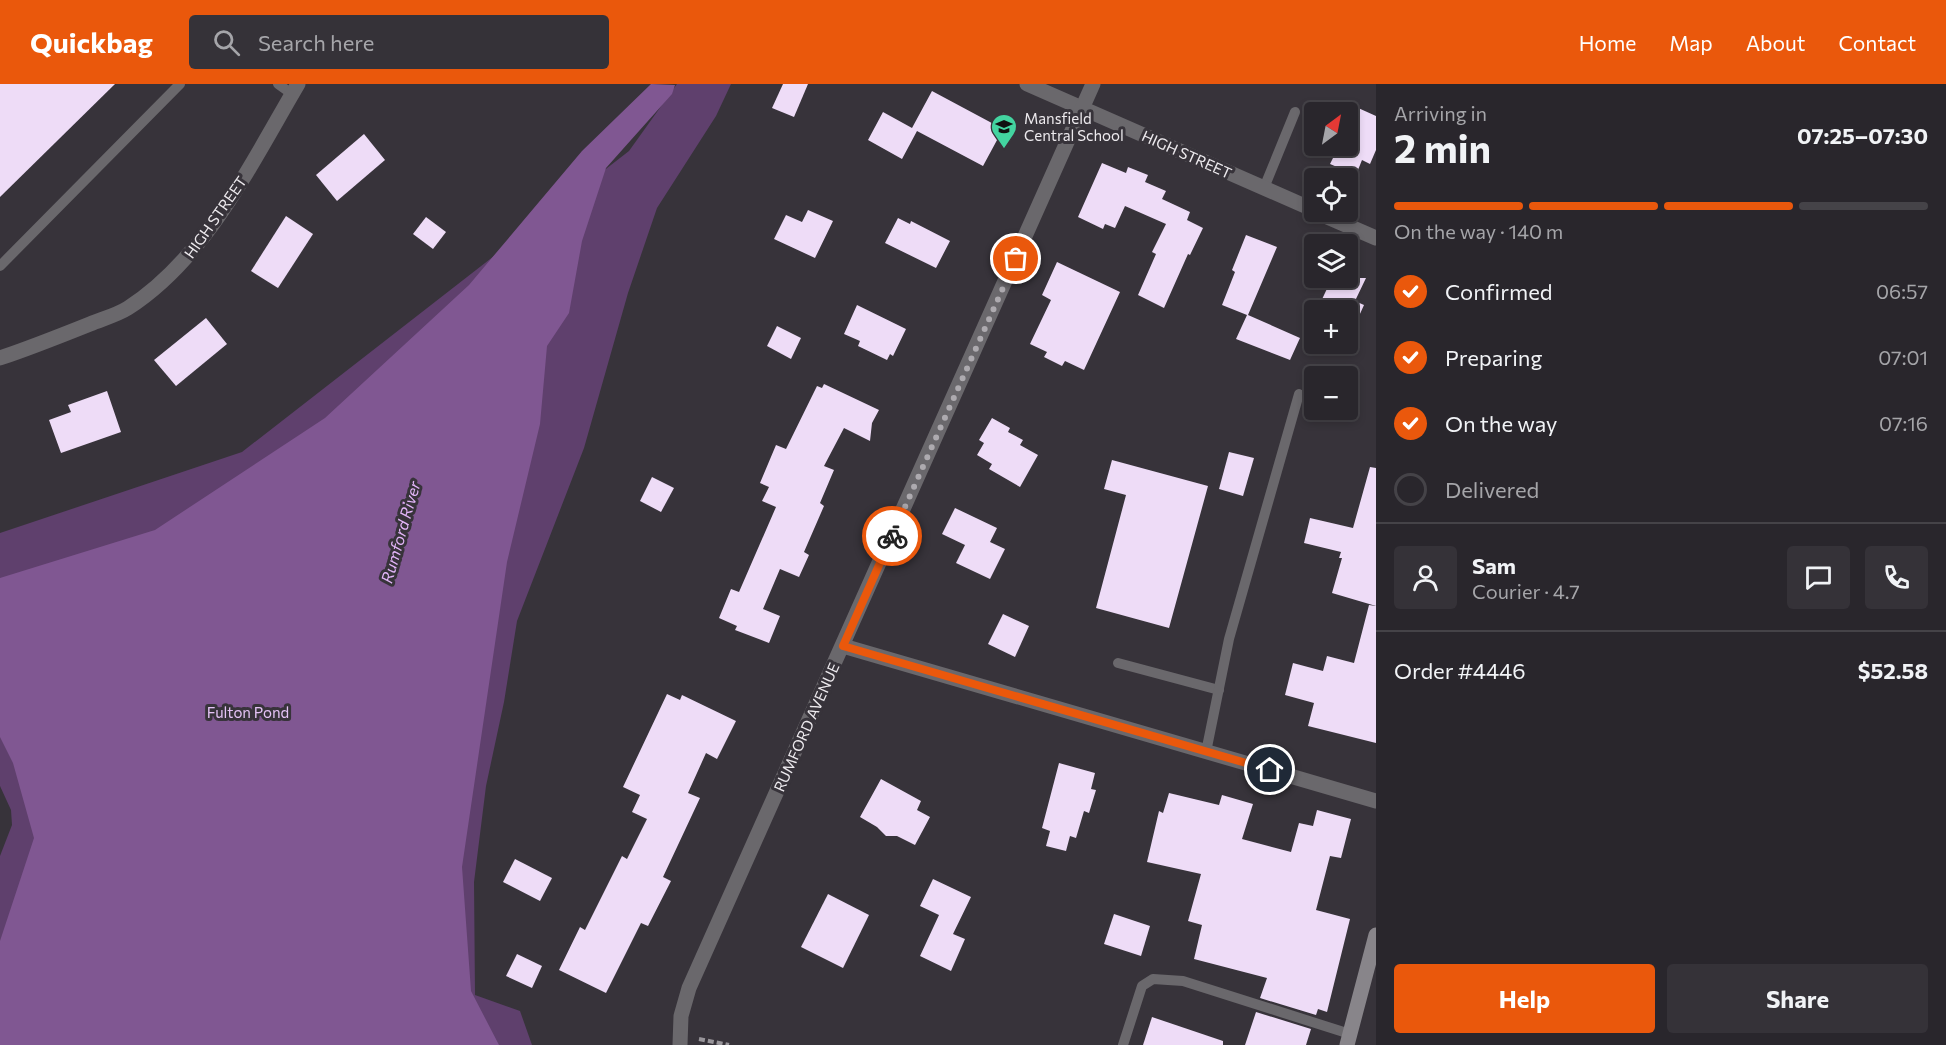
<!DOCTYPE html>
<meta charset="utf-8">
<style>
:root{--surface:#29262c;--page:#353238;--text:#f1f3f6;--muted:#a5a5a9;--line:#454348;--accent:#ea580c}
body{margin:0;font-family:Commissioner,sans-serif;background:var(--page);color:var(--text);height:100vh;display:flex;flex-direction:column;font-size:22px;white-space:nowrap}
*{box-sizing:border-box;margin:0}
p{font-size:20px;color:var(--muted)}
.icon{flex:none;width:33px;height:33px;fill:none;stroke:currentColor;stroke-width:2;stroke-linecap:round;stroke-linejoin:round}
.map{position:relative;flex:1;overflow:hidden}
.sheet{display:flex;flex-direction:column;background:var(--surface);width:570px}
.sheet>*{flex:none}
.needle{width:39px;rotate:32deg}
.buttons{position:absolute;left:1304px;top:18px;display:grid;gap:12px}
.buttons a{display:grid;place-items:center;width:54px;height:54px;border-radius:6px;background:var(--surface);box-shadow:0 3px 9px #0003,0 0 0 2px var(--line);font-size:30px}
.pin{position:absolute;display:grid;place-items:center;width:51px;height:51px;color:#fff;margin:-26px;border:3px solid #fff;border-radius:50%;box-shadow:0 2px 6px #0007}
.courier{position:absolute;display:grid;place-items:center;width:60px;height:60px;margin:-30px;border:4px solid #ea580c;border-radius:50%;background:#fff;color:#222;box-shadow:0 2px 8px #0007}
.headline em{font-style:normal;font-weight:700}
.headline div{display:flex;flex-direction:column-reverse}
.headline{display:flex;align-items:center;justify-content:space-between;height:102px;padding:0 18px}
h1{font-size:39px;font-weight:700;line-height:45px}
.bar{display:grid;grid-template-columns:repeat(4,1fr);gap:9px 6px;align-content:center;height:72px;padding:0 18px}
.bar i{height:8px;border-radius:4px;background:var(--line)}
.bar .active{background:var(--accent)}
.bar p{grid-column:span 4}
.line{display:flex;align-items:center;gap:15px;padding:0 18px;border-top:2px solid var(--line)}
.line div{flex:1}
.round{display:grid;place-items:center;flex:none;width:63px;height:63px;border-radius:6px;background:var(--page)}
ol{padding:0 18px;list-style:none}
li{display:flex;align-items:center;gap:18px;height:66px}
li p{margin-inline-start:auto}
li .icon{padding:6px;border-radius:50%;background:var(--accent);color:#fff;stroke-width:4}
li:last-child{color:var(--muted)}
li i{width:33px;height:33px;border:3px solid var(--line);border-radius:50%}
.action{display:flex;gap:12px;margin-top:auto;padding:12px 18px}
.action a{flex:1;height:69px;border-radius:6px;background:var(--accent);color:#fff;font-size:24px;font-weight:700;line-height:69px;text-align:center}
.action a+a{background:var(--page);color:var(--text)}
header{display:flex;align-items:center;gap:36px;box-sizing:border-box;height:84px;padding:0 30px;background:var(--accent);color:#fff}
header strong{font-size:28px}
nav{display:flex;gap:33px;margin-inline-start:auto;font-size:21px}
.search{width:420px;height:54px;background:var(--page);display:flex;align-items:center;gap:15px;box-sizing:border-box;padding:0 21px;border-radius:6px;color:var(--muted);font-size:22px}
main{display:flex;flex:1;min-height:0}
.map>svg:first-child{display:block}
.green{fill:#5f406d}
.water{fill:#805792}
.building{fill:#eedcf7}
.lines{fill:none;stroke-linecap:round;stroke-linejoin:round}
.path{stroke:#98959a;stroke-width:4;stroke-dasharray:6 3;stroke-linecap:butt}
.service{stroke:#6a686c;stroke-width:10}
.minor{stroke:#6a686c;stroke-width:15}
.secondary{stroke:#88858a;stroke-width:15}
.done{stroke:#adaaaf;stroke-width:6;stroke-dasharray:0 10.8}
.route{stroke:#ea580c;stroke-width:8}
.labels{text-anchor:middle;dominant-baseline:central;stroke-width:6;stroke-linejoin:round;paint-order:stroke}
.poi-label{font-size:15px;fill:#edeaee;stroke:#37333a;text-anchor:start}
.street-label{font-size:15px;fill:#edeaee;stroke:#37333a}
.park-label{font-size:15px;fill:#e5c3f6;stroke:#37333a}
.water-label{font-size:16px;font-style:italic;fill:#e3b5f9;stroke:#37333a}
</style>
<header>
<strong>Quickbag</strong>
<div class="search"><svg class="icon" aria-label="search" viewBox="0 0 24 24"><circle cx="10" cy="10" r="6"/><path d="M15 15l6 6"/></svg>Search here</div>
<nav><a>Home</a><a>Map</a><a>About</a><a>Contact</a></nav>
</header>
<main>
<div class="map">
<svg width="1376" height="961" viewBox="0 0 1376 961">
<rect width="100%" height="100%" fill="#37333a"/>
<polygon class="green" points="677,0 731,0 716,32 657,124 628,209 584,364 517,537 504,618 486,702 474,798 475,911 520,927 532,961 0,961 0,772 12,741 11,726 0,702 0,449 242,368 629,67"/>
<polygon class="water" points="651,0 675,1 672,10 606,84 582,157 569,229 547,262 540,340 507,478 462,783 471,907 499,961 0,961 0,857 34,754 13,679 0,653 0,494 155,446 325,334 469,201 582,67"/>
<g class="building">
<polygon points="0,0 115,0 0,113"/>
<polygon points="783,0 808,0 794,33 772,24"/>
<polygon points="932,7 1003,45 983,82 917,47 902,75 868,56 883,28 912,44"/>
<polygon points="1356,23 1376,32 1376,66 1370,80 1362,76 1356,91 1330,80 1339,62 1347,62 1347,43"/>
<polygon points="364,50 385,76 337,117 316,91"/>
<polygon points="1102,79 1126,89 1128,83 1148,91 1145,98 1166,107 1162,115 1190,128 1187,136 1203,144 1190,171 1188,170 1164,224 1138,211 1156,170 1152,168 1166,140 1125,122 1115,144 1105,140 1103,145 1078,133"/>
<polygon points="808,126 833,137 815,174 774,155 786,131 802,138"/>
<polygon points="286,132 313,150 278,204 251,187"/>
<polygon points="426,133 446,148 433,165 413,150"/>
<polygon points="898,134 910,140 911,137 950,157 936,184 885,159"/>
<polygon points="1246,151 1277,163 1248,231 1300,254 1290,276 1236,255 1247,231 1222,221 1235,188 1232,186"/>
<polygon points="1057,178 1120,208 1084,286 1065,277 1062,282 1044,273 1047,268 1030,260 1051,216 1042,211"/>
<polygon points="1332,194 1366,194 1355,217 1364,221 1355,241 1347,237 1347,226 1317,226"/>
<polygon points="857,221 906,245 893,272 890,270 887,276 858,262 860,257 844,250"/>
<polygon points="206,234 227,260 176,302 154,276"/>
<polygon points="777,242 801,254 791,275 767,262"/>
<polygon points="824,300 879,326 872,339 870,357 844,344 824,382 834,386 820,419 824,422 804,468 809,471 799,493 780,485 763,525 780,532 769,559 735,546 737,542 719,534 731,505 739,508 776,423 762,417 769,403 760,399 776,361 786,365 817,302 822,304"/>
<polygon points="107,307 121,348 61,369 49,336 71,328 68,321"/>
<polygon points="992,334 1010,344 1008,348 1023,356 1020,361 1038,371 1020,403 989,385 992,380 977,371 984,359 979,356"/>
<polygon points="1229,368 1254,374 1243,412 1219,405"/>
<polygon points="1112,376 1208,402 1169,544 1096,524 1126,411 1104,405"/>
<polygon points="1370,383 1376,384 1376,522 1332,509 1342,474 1339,474 1341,468 1304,459 1310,434 1353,444"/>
<polygon points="652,393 674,404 661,428 640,417"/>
<polygon points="955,424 997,444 990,458 1005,465 990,495 956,479 965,461 942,450"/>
<polygon points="1369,521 1376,522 1376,659 1308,642 1314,619 1285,611 1293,579 1323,587 1327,572 1354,579"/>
<polygon points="1003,530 1029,542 1015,573 988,560"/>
<polygon points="667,610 680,616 682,611 736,637 717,675 706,669 688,709 700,714 663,793 671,797 648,842 641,839 606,909 559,886 580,843 585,846 622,772 627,775 647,735 632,728 640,711 623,703"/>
<polygon points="1059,679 1095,689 1091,705 1096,706 1089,729 1084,727 1076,754 1070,752 1066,767 1046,762 1050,747 1042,744"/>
<polygon points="881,695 921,717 917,726 930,733 915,761 897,752 886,752 877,743 860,733"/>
<polygon points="1169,709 1219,721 1222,711 1253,720 1242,755 1291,768 1299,739 1313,742 1317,726 1351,735 1341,774 1330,772 1316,826 1350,835 1327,928 1318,925 1316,931 1260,914 1267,894 1194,875 1202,841 1188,837 1201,790 1147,778 1159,727 1163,729"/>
<polygon points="515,775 552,794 540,817 503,798"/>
<polygon points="933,795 971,813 953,850 965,855 951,887 920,872 939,831 920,822"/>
<polygon points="828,810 869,831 843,884 801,863"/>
<polygon points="1114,830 1150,842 1141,872 1104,860"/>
<polygon points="517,870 542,882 532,904 506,892"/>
<polygon points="1256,928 1311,945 1306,961 1245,961"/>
<polygon points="1152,933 1223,957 1223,961 1143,961"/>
</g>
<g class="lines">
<polyline class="path" points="699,955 729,961"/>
<g class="service">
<polyline points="278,0 292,10"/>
<polyline points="1264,104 1295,28"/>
<polyline points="0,182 180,0"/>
<polyline points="1118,579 1219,606"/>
<polyline points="1206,668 1229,555 1299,310"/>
<polyline points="1123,961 1142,902 1153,895 1183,897 1350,950"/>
</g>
<g class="minor">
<polyline points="1027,0 1314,126"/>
<polyline points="1316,128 1376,154"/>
<path d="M0 274C30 264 60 252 90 240 102 235 117 231 128 224 206 174 252 78 298 0"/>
<polyline points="843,562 1376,717"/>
<polyline points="680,961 681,932 689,904 1093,0"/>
</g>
<polyline class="secondary" points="1347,961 1376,851"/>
</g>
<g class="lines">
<polyline class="done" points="892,452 1016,175"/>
<polyline class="route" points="892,452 843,562 1270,686"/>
</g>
<defs>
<symbol id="school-pin" viewBox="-11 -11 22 30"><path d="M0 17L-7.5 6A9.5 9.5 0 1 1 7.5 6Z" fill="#43d4a0" stroke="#37333a"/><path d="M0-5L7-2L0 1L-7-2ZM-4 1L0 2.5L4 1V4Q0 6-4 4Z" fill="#111"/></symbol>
</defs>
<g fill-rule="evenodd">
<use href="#school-pin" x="989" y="28" width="30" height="40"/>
</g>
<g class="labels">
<g class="poi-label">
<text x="1024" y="34">Mansfield<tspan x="1024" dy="17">Central School</tspan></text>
</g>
<g class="street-label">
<text transform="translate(1187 70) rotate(24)">HIGH STREET</text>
<text transform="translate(215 133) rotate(-55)">HIGH STREET</text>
<text transform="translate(806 643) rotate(-66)">RUMFORD AVENUE</text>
</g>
<g class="park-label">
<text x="248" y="628">Fulton Pond</text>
</g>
<g class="water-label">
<text transform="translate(400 448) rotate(-74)">Rumford River</text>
</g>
</g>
</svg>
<div class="buttons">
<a><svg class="needle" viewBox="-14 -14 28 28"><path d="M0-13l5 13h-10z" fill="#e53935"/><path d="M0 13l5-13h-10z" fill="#a5a5a9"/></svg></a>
<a><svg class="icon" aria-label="locate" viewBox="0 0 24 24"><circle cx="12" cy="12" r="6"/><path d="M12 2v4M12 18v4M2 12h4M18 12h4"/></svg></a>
<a><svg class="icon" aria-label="layers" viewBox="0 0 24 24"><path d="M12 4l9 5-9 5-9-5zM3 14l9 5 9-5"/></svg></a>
<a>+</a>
<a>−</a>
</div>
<div class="pin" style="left:1016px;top:175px;background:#ea580c"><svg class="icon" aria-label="bag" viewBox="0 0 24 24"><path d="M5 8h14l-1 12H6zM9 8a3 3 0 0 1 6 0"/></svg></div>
<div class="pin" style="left:1270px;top:686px;background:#1f2937"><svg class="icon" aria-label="home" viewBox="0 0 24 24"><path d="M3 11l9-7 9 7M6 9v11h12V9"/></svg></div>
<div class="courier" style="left:892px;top:452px"><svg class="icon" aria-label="bike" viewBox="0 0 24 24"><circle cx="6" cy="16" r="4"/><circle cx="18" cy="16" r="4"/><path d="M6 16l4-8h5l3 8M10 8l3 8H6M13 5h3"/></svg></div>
</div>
<section class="sheet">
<div class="headline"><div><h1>2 min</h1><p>Arriving in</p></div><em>07:25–07:30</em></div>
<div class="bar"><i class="active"></i><i class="active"></i><i class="active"></i><i></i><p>On the way · 140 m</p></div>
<ol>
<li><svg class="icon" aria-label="check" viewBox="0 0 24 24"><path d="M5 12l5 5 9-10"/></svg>Confirmed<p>06:57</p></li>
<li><svg class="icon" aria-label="check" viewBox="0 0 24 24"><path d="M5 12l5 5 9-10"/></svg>Preparing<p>07:01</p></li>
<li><svg class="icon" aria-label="check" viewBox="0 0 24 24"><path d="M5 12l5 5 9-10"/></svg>On the way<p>07:16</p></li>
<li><i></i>Delivered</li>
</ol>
<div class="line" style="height:108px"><a class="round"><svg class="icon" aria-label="person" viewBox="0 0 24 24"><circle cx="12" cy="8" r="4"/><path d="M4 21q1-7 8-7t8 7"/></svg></a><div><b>Sam</b><p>Courier · 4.7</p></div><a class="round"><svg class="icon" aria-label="chat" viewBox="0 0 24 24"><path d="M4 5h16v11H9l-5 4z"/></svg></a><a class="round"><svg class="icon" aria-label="phone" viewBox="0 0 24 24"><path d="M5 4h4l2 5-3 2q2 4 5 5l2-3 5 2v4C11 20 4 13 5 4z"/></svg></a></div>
<div class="line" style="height:78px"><div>Order #4446</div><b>$52.58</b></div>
<div class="action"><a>Help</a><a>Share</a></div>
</section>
</main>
